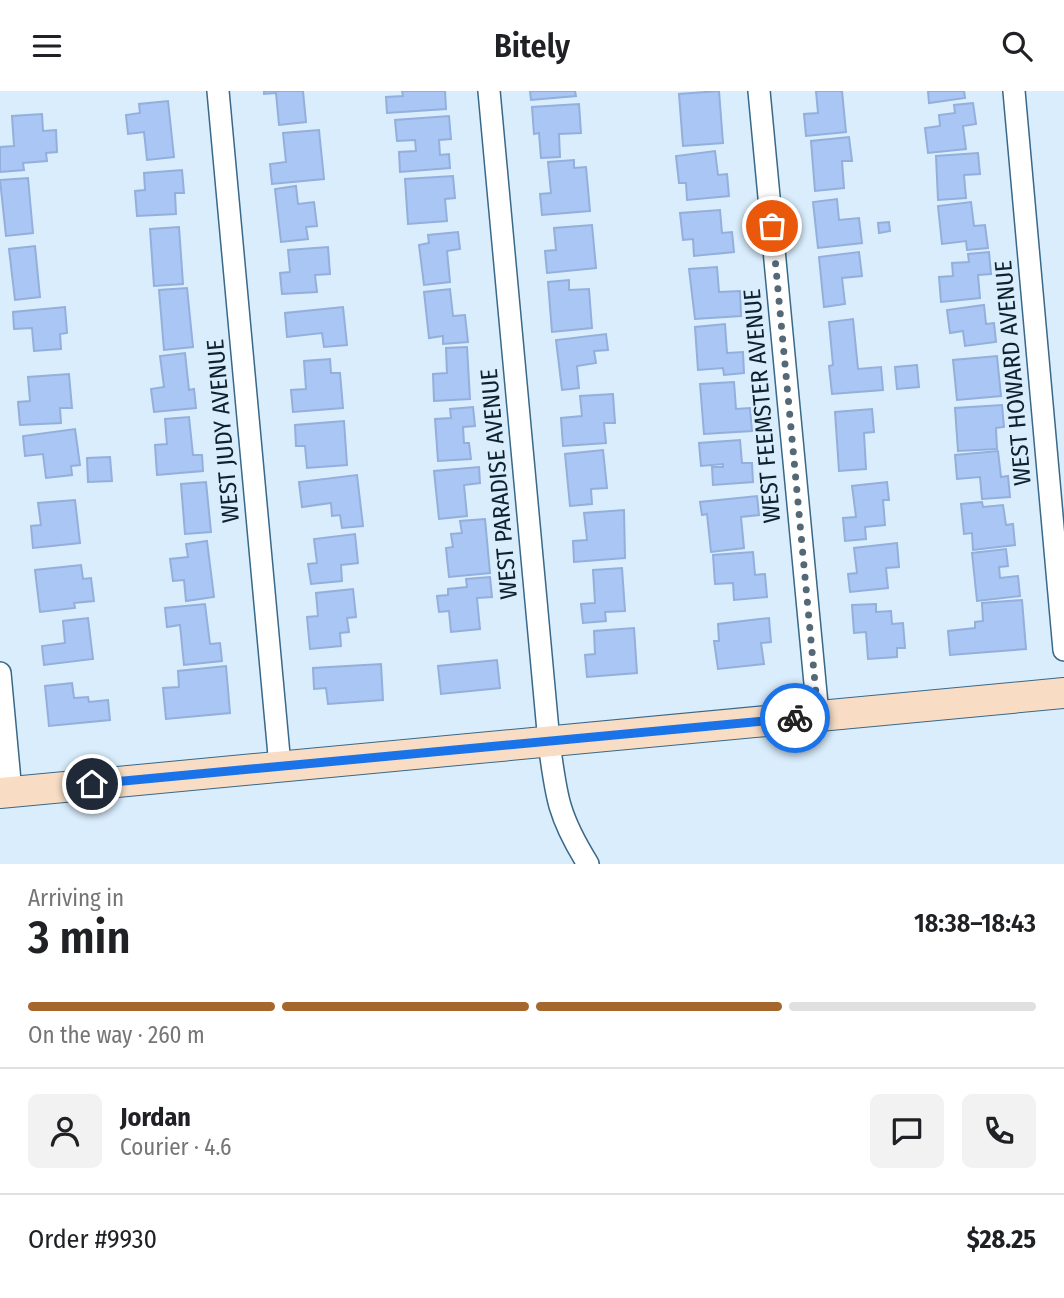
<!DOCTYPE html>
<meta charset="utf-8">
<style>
:root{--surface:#fff;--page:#f2f2f2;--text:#202124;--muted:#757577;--line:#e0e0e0;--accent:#a6672e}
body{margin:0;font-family:"Fira Sans Condensed",sans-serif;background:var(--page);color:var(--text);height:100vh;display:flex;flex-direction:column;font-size:26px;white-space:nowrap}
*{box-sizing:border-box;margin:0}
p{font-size:23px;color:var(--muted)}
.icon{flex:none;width:38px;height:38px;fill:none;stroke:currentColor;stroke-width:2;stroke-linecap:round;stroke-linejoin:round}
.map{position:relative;height:773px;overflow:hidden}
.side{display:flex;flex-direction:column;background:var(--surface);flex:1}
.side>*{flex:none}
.pin{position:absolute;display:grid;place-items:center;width:60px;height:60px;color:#fff;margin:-30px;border:4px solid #fff;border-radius:50%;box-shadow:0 2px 7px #0007}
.courier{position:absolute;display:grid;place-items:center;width:70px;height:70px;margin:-35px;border:5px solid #1a73e8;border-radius:50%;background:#fff;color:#222;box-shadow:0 2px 9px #0007}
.summary em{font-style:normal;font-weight:600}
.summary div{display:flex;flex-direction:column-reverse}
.summary{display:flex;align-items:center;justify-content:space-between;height:119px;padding:0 28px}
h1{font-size:46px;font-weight:600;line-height:52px}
.bar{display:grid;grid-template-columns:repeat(4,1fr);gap:10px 7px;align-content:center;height:84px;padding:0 28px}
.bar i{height:9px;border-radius:5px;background:var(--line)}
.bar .on{background:var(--accent)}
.bar p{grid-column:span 4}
.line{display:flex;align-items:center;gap:18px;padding:0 28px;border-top:2px solid var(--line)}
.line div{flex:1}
.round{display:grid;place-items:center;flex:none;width:74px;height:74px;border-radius:10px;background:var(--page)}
header{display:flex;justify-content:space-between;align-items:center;height:91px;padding:0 28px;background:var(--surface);font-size:32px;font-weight:600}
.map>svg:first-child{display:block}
.building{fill:#aac6f5;stroke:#93afdc;stroke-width:2}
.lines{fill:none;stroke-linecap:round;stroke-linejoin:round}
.street-casing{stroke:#396888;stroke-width:24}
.secondary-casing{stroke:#396888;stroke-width:32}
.street{stroke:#fff;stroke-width:21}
.secondary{stroke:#f8ddc4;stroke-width:30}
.done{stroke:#546876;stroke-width:7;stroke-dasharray:0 12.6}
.route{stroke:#1a73e8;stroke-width:9}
.labels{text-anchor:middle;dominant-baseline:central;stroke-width:5;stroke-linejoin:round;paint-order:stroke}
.street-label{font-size:24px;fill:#0d212e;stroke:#d9edfc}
</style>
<header><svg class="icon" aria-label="menu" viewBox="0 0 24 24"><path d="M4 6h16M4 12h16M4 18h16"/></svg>Bitely<svg class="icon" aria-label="search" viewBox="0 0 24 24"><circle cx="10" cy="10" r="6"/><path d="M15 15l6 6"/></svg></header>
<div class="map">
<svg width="1064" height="773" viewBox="0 0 1064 773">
<rect width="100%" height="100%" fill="#d9edfc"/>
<g class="building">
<polygon points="264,0 303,0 306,31 279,34 276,2 264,3"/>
<polygon points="402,0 445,0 446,18 387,22 386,6 403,5"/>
<polygon points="530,0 575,0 576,5 531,9"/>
<polygon points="719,0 723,52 683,55 679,3"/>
<polygon points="816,0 842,0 846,41 806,45 804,23 818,22"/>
<polygon points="928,0 964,0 965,7 929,12"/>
<polygon points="168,10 174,66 147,69 144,41 128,43 126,24 140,22 139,13"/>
<polygon points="973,12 976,33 963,35 966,58 928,62 925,37 940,35 939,24 955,22 954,14"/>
<polygon points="579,13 581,42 559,43 560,66 541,67 539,42 534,43 532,16"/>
<polygon points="42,23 43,40 56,39 57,61 46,62 47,70 23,72 24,79 0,81 0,56 14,55 12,25"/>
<polygon points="449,25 451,48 439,49 440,64 449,63 450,77 400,81 399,61 416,60 415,49 397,50 395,29"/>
<polygon points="319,39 324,88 272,93 270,73 286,71 283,42"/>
<polygon points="849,46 852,70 842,70 844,97 815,100 811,50"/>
<polygon points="715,60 718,84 727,83 729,105 687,109 686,92 679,92 676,65"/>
<polygon points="978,62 980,83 964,84 966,107 938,109 936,65"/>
<polygon points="574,69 574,77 586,76 590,120 542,124 540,103 551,102 548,71"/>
<polygon points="182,79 184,102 175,102 176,123 137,125 135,100 145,99 144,82"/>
<polygon points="453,85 455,107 445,108 447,130 408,133 405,88"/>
<polygon points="28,87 33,142 6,145 0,89"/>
<polygon points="296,95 298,113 314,111 317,135 306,136 308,148 281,151 275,98"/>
<polygon points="837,108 839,129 859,127 862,152 818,157 813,111"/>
<polygon points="971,111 974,135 985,134 988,157 967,159 966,150 942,153 938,115"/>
<polygon points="720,119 722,142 732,141 734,161 694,165 693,148 683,149 680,122"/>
<polygon points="889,131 890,140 879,142 878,132"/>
<polygon points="592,134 596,177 547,182 545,160 556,159 554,137"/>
<polygon points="179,136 183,193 154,195 150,138"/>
<polygon points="458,141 460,158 447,160 450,191 424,194 419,154 429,152 428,144"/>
<polygon points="35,155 40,206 15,209 9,158"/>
<polygon points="328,156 330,183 315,184 317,201 282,203 280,182 290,181 288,159"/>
<polygon points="859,161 862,185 842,187 845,213 824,216 819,166"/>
<polygon points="989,161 991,183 978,184 980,207 941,211 939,186 953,185 952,172 969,171 968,163"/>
<polygon points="717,176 719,201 740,200 741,225 695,228 689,178"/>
<polygon points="569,189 569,199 589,198 592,237 552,241 548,191"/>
<polygon points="187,197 193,256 164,259 159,199"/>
<polygon points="450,198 453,225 465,224 468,251 443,253 443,245 429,247 424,201"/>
<polygon points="984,214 986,233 994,232 996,251 965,255 963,240 950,242 947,219"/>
<polygon points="65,216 67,242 60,243 61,258 34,260 32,237 14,238 13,221"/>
<polygon points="343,216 347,254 324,256 322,242 287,246 285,222"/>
<polygon points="853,228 858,278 881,276 883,299 832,303 829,275 833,274 829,231"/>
<polygon points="725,233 727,262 743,261 744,282 724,284 723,277 698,279 695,236"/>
<polygon points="606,243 608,259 594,260 596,272 577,275 579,297 562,299 556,249"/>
<polygon points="467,256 470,308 434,310 433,283 447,282 446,257"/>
<polygon points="185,262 189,299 194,298 196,317 154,321 151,298 164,296 160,265"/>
<polygon points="997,265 1001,305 957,309 953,269"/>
<polygon points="330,268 331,282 340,282 343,317 293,321 291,299 306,298 304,270"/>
<polygon points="917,274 919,296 897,298 895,276"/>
<polygon points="69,283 72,317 60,317 61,332 20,334 18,311 30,310 28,286"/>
<polygon points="734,291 736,318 750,317 752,340 704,343 700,293"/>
<polygon points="613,303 615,332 604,332 606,352 563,355 561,327 582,325 580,305"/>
<polygon points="1002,314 1004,336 996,337 997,358 958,360 955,317"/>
<polygon points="473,316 475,335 463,336 464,352 469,352 471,368 438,370 435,328 451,327 450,318"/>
<polygon points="872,318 874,341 864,342 866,378 839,380 835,321"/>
<polygon points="189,326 193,364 202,364 203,380 157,384 155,354 167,353 165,328"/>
<polygon points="344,330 347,374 307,377 305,355 296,355 295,334"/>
<polygon points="75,338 80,374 71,375 72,384 46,387 43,363 25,365 23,345"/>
<polygon points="740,349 742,372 752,372 753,391 713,394 712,376 723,376 723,373 701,375 699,352"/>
<polygon points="603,359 607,397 591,398 592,413 570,415 565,363"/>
<polygon points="998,360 1001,386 1008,385 1010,406 982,408 980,386 957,388 955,364"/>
<polygon points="110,366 112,390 88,391 87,367"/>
<polygon points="479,376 480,392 464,394 467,425 439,428 434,380"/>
<polygon points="357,384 363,435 342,437 340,424 332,425 331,412 302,416 299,391"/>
<polygon points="206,391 211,441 185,443 181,393"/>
<polygon points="887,391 889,409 883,409 885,434 865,436 866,448 845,450 843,427 856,426 852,395"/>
<polygon points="757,405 759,424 741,426 744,457 711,461 707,423 702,424 700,411"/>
<polygon points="75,409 80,452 33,457 31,435 41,434 38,412"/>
<polygon points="982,411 983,416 1003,414 1006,434 1013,433 1015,454 973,459 972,442 964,443 961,413"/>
<polygon points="624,419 625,467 574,471 573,450 587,449 584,422"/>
<polygon points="485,428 490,482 449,486 446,457 453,456 451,443 462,442 460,430"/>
<polygon points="355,443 358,472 341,474 342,490 311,493 308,473 317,472 314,448"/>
<polygon points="207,450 214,506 186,510 184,489 173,490 170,468 188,466 186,453"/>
<polygon points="897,452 899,476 886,477 888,497 850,501 848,483 857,482 854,457"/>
<polygon points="1006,458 1008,475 999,476 1000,487 1018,485 1020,505 977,510 972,462"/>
<polygon points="753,461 755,484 765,483 767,506 734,509 733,492 715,493 713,464"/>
<polygon points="81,474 83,488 91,487 94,510 74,512 75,517 40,521 35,479"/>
<polygon points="622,477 625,520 605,521 606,530 583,532 581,513 595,512 593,479"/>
<polygon points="490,486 492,506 477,507 480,538 451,541 449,520 439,521 437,505 448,504 448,498 467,496 466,488"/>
<polygon points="353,498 356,526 347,527 349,541 340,542 341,555 310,558 307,526 318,525 316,502"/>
<polygon points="1022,509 1026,558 950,564 948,540 975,537 975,531 983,530 982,512"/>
<polygon points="205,513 210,553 220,552 222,570 184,574 180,534 167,536 165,517"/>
<polygon points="876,513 876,521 891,520 892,533 903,532 905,557 897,557 897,566 868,568 866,541 854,542 852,514"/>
<polygon points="88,527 93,568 44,574 42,555 65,552 63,530"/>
<polygon points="769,527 771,551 761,552 764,573 718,578 714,550 719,550 718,533"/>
<polygon points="634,537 637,582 587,586 585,564 595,563 594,540"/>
<polygon points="497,569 500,597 441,603 438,575"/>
<polygon points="381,573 383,609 328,613 326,597 314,598 313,577"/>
<polygon points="226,575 230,622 166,628 163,597 179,596 178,580"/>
<polygon points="72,592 74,607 88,606 89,611 108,609 110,629 49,635 45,595"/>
</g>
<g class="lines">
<defs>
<g id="street">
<polyline points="218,0 280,675"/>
<path d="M489 0 549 651C556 705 558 725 588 773"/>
<polyline points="759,0 818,624"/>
<polyline points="1014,0 1064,559"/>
<polyline points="0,582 11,701"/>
</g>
<polyline id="secondary" points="0,702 1064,602"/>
</defs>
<use href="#street" class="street-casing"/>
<use href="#secondary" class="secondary-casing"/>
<use href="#street" class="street"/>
<use href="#secondary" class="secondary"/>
</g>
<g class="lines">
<polyline class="done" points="772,135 818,624 795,627"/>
<polyline class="route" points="92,693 795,627"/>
</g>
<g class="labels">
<g class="street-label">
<text transform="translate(1013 282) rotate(-95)">WEST HOWARD AVENUE</text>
<text transform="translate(762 315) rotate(-95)">WEST FEEMSTER AVENUE</text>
<text transform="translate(223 340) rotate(-95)">WEST JUDY AVENUE</text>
<text transform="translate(499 393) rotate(-95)">WEST PARADISE AVENUE</text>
</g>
</g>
</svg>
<div class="pin" style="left:772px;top:135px;background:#ea580c"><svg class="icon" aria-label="bag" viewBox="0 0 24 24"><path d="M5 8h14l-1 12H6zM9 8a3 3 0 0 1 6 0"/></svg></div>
<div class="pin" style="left:92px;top:693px;background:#1f2937"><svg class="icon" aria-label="home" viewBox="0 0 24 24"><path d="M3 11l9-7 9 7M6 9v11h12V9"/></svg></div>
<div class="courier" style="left:795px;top:627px"><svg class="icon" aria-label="bike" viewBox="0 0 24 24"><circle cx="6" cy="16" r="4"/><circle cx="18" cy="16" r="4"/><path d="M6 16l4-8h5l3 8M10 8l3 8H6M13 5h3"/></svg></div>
</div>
<section class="side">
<div class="summary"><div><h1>3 min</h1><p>Arriving in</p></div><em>18:38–18:43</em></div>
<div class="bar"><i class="on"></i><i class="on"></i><i class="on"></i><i></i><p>On the way · 260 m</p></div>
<div class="line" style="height:126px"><a class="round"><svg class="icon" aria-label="person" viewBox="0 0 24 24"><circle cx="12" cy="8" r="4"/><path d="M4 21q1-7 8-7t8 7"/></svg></a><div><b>Jordan</b><p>Courier · 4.6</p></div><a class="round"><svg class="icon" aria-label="chat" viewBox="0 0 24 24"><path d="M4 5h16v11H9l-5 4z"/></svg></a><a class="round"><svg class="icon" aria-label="phone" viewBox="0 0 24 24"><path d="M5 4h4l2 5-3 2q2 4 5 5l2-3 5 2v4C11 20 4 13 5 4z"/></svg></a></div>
<div class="line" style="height:91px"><div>Order #9930</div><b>$28.25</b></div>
</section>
